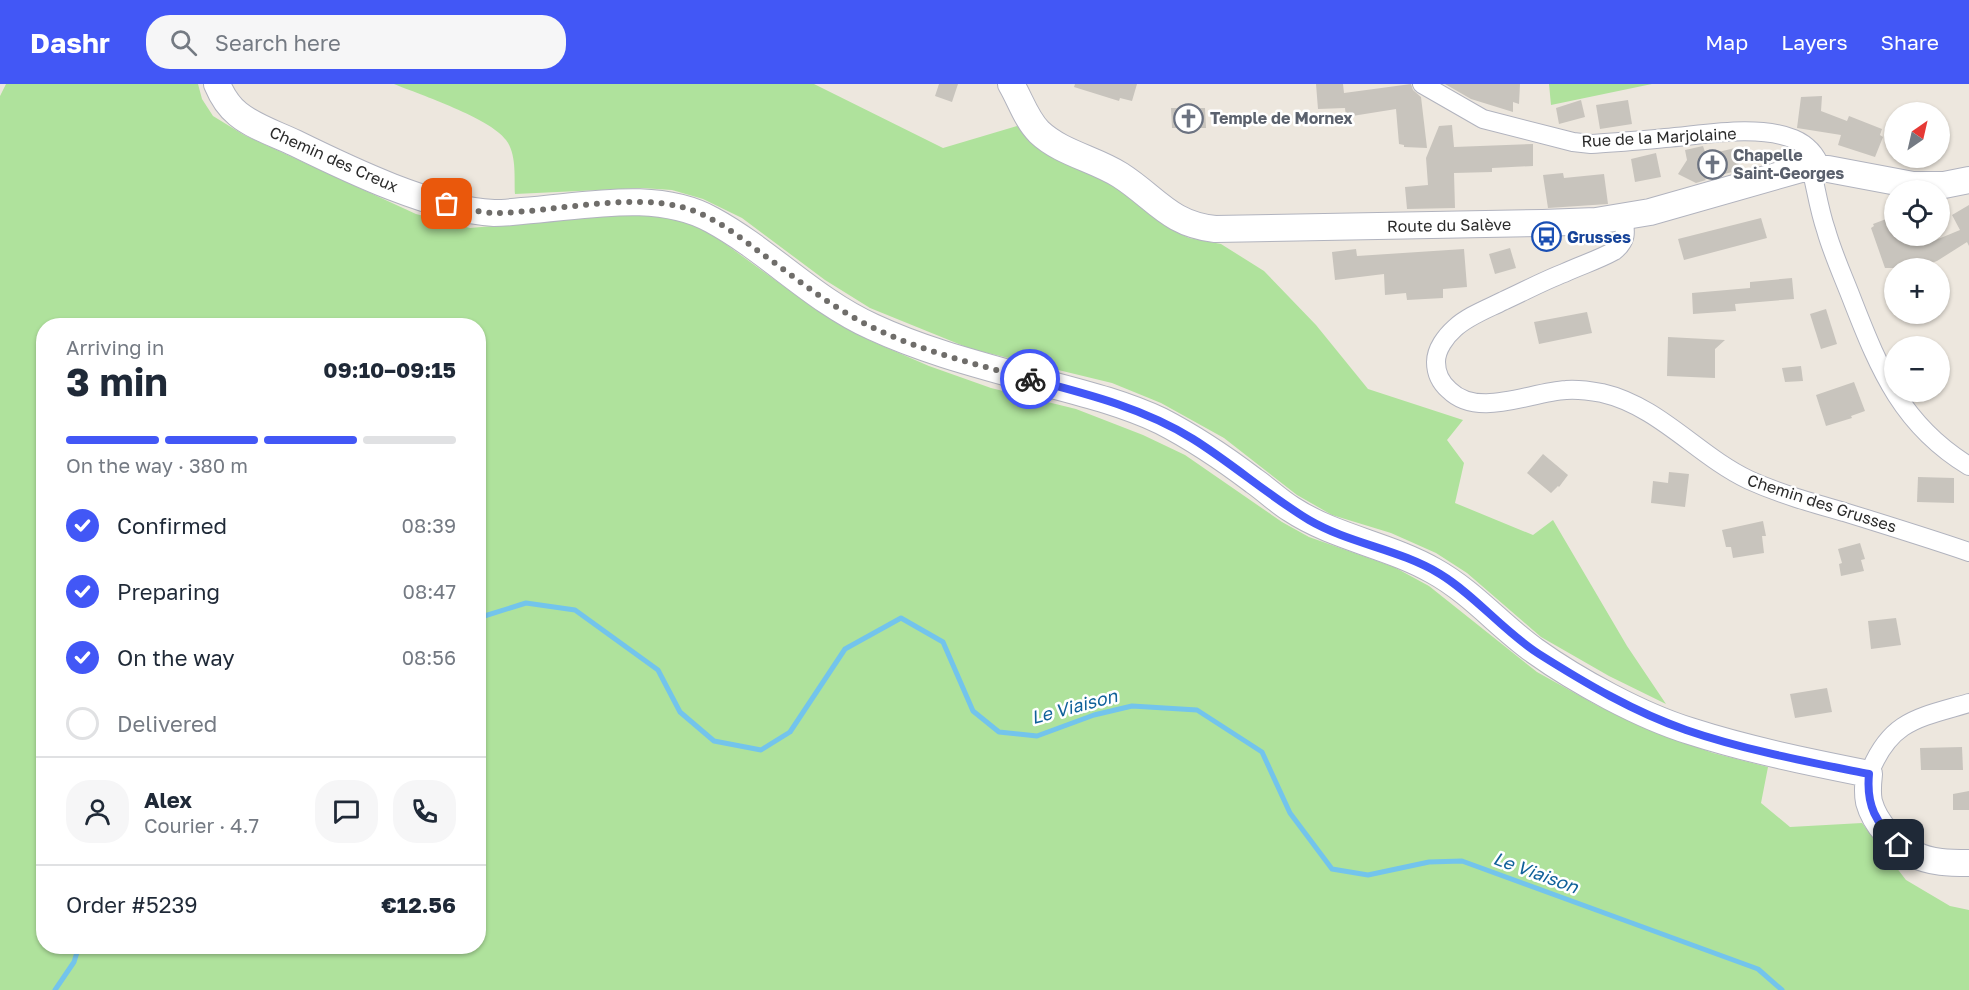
<!DOCTYPE html>
<meta charset="utf-8">
<style>
:root{--surface:#fff;--page:#f6f6f7;--text:#1f2937;--muted:#747a83;--line:#e0e1e3;--accent:#4257f6}
body{margin:0;font-family:"Golos Text",sans-serif;background:var(--page);color:var(--text);height:100vh;display:flex;flex-direction:column;font-size:22px;white-space:nowrap}
*{box-sizing:border-box;margin:0}
p{font-size:20px;color:var(--muted)}
.icon{flex:none;width:33px;height:33px;fill:none;stroke:currentColor;stroke-width:2;stroke-linecap:round;stroke-linejoin:round}
.map{position:relative;flex:1;overflow:hidden}
.side{position:absolute;left:36px;top:234px;width:450px;height:636px;display:flex;flex-direction:column;background:var(--surface);border-radius:24px;box-shadow:0 2px 4px #0004}
.side>*{flex:none}
.needle{width:39px;rotate:34deg}
.buttons{position:absolute;left:1884px;top:18px;display:grid;gap:12px}
.buttons a{display:grid;place-items:center;width:66px;height:66px;border-radius:50%;background:var(--surface);box-shadow:0 2px 4px #0004;font-size:30px}
.pin{position:absolute;display:grid;place-items:center;width:51px;height:51px;color:#fff;margin:-26px;border-radius:12px;box-shadow:0 3px 9px #0006}
.courier{position:absolute;display:grid;place-items:center;width:60px;height:60px;margin:-30px;border:4px solid #4257f6;border-radius:50%;background:#fff;color:#222;box-shadow:0 2px 8px #0007}
.overview em{font-style:normal;font-weight:700}
.overview div{display:flex;flex-direction:column-reverse}
.overview{display:flex;align-items:center;justify-content:space-between;height:102px;padding:0 30px}
h1{font-size:39px;font-weight:700;line-height:45px}
.bar{display:grid;grid-template-columns:repeat(4,1fr);gap:9px 6px;align-content:center;height:72px;padding:0 30px}
.bar i{height:8px;border-radius:4px;background:var(--line)}
.bar .selected{background:var(--accent)}
.bar p{grid-column:span 4}
.line{display:flex;align-items:center;gap:15px;padding:0 30px;border-top:2px solid var(--line)}
.line div{flex:1}
.round{display:grid;place-items:center;flex:none;width:63px;height:63px;border-radius:24px;background:var(--page)}
ol{padding:0 30px;list-style:none}
li{display:flex;align-items:center;gap:18px;height:66px}
li p{margin-inline-start:auto}
li .icon{padding:6px;border-radius:50%;background:var(--accent);color:#fff;stroke-width:4}
li:last-child{color:var(--muted)}
li i{width:33px;height:33px;border:3px solid var(--line);border-radius:50%}
header{display:flex;align-items:center;gap:36px;box-sizing:border-box;height:84px;padding:0 30px;background:var(--accent);color:#fff}
header strong{font-size:28px}
nav{display:flex;gap:33px;margin-inline-start:auto;font-size:21px}
.search{width:420px;height:54px;background:var(--page);display:flex;align-items:center;gap:15px;box-sizing:border-box;padding:0 21px;border-radius:24px;color:var(--muted);font-size:22px}
.map>svg:first-child{display:block}
.green{fill:#afe29c;fill-rule:evenodd}
.lines{fill:none;stroke-linecap:round;stroke-linejoin:round}
.stream{stroke:#73c4ec;stroke-width:5}
.building{fill:#c8c4bd}
.street-casing{stroke:#b1b3be;stroke-width:20}
.secondary-casing{stroke:#b1b3be;stroke-width:28}
.street{stroke:#fff;stroke-width:18}
.secondary{stroke:#fff;stroke-width:26}
.done{stroke:#6f6d6a;stroke-width:6;stroke-dasharray:0 10.8}
.route{stroke:#4257f6;stroke-width:8}
.labels{text-anchor:middle;dominant-baseline:central;stroke-width:5;stroke-linejoin:round;paint-order:stroke}
.worship-label{font-size:16px;font-weight:bold;fill:#5b616d;stroke:#fff;text-anchor:start}
.street-label{font-size:16px;fill:#2b2b2b;stroke:#fff}
.transit-label{font-size:16px;font-weight:bold;fill:#164399;stroke:#fff;text-anchor:start}
.water-label{font-size:18px;font-style:italic;fill:#10619a;stroke:#fff}
</style>
<header>
<strong>Dashr</strong>
<div class="search"><svg class="icon" aria-label="search" viewBox="0 0 24 24"><circle cx="10" cy="10" r="6"/><path d="M15 15l6 6"/></svg>Search here</div>
<nav><a>Map</a><a>Layers</a><a>Share</a></nav>
</header>
<div class="map">
<svg width="1969" height="906" viewBox="0 0 1969 906">
<rect width="100%" height="100%" fill="#ede7de"/>
<g class="green">
<path d="M6 0H198L202 15 213 32 244 51 416 130 470 144 633 130 670 131 695 140 720 156 815 225 869 256 929 282 991 304 1076 325 1143 351 1185 371 1282 438 1309 453 1394 483 1429 502 1537 588 1598 622 1655 648 1713 669 1768 683 1761 719 1790 743 1862 739 1906 796 1950 822 1969 826V906H0V12ZM44 242H478V862H44Z"/>
<path d="M394 0H814L943 64 1017 42 1054 75 1096 90 1121 103 1169 144 1189 154 1221 160 1264 187 1316 241 1368 305 1463 336 1447 356 1464 379 1455 419 1533 451 1553 436 1627 562 1666 620 1609 592 1541 553 1467 489 1436 469 1391 449 1332 431 1297 411 1224 354 1161 319 1112 299 971 265 870 224 825 196 742 134 703 115 672 106 642 104 515 110C514 94 517 70 506 56 490 34 421 11 394 0Z"/>
<polygon points="1549,0 1652,0 1551,21"/>
</g>
<g class="lines">
<g class="stream">
<polyline points="478,534 526,519 575,526 658,586 680,628 714,657 761,666 790,648 845,565 901,534 943,558 973,627 999,648 1037,652 1094,631 1132,622 1197,626 1262,668 1290,729 1332,785 1368,791 1429,778 1462,777 1758,885 1782,906"/>
<polyline points="55,906 74,878 79,862"/>
</g>
</g>
<g class="building">
<polygon points="939,0 958,0 952,18 935,12"/>
<polygon points="1075,0 1137,0 1132,17 1120,14 1119,17 1074,3"/>
<polygon points="1316,0 1343,0 1344,9 1411,0 1413,6 1421,13 1427,64 1404,63 1404,61 1399,60 1396,25 1346,33 1345,24 1318,25"/>
<polygon points="1445,0 1520,0 1519,20 1513,18 1513,28 1471,15"/>
<polygon points="1822,12 1821,27 1847,37 1849,32 1882,45 1880,51 1883,53 1875,73 1838,61 1841,51 1797,44 1801,13"/>
<polygon points="1581,16 1585,33 1559,40 1556,24"/>
<polygon points="1628,16 1632,40 1600,45 1596,21"/>
<polygon points="1171,24 1205,24 1206,44 1172,44"/>
<polygon points="1452,41 1454,63 1533,60 1533,82 1492,84 1492,88 1454,89 1455,124 1407,125 1405,103 1428,101 1426,74 1439,42"/>
<polygon points="1703,62 1706,71 1735,64 1740,86 1705,95 1706,96 1696,99 1678,90 1687,76 1685,66"/>
<polygon points="1656,69 1661,93 1635,98 1631,75"/>
<polygon points="1563,89 1564,94 1604,90 1608,120 1548,124 1543,91"/>
<polygon points="1969,121 1969,162 1967,158 1937,177 1918,184 1885,184 1871,144 1874,142 1873,140 1894,132 1894,152 1922,152 1926,160 1960,146 1952,131"/>
<polygon points="1761,134 1767,154 1684,176 1678,155"/>
<polygon points="1510,164 1516,184 1495,190 1489,170"/>
<polygon points="1356,165 1357,172 1464,165 1467,203 1443,205 1443,214 1407,216 1406,209 1385,211 1384,190 1335,196 1332,168"/>
<polygon points="1792,194 1794,215 1735,220 1736,227 1693,230 1692,209 1750,204 1750,198"/>
<polygon points="1826,225 1837,260 1821,265 1810,230"/>
<polygon points="1587,228 1592,249 1539,260 1534,238"/>
<polygon points="1668,253 1725,256 1715,265 1715,294 1667,292"/>
<polygon points="1801,282 1803,297 1785,298 1782,284"/>
<polygon points="1854,298 1865,327 1851,332 1852,334 1826,342 1816,311"/>
<polygon points="1543,370 1568,391 1559,403 1558,402 1551,409 1527,389"/>
<polygon points="1669,388 1689,390 1685,423 1651,419 1653,397 1668,399"/>
<polygon points="1918,393 1954,394 1954,419 1917,418"/>
<polygon points="1763,437 1766,452 1762,452 1764,469 1733,474 1731,463 1726,463 1722,446"/>
<polygon points="1860,459 1865,475 1861,476 1864,487 1841,492 1839,480 1842,479 1838,465"/>
<polygon points="1896,534 1901,561 1871,565 1868,537"/>
<polygon points="1827,604 1832,628 1795,634 1790,610"/>
<polygon points="1962,663 1963,686 1921,686 1920,664"/>
<polygon points="1969,707 1969,726 1953,726 1953,710"/>
</g>
<g class="lines">
<defs>
<g id="street">
<path d="M1422 0 1483 35 1573 58 1591 60C1615 58 1640 57 1665 54 1703 51 1757 40 1794 55 1808 61 1816 70 1821 84"/>
<path d="M1811 84C1816 104 1819 126 1826 146 1833 171 1844 194 1853 218 1880 287 1903 342 1969 382"/>
<path d="M1623 133C1626 148 1627 157 1614 167 1598 176 1581 181 1564 189 1543 197 1523 208 1503 217 1487 225 1468 232 1455 244 1446 252 1436 265 1436 278 1436 289 1441 299 1449 306 1478 335 1530 308 1566 306 1578 305 1591 307 1602 309 1659 322 1698 372 1749 396 1780 410 1812 419 1844 428 1886 441 1928 454 1969 468"/>
<path d="M1869 690C1890 636 1918 634 1969 619"/>
</g>
<g id="secondary">
<path d="M217 0C222 12 228 22 238 30 254 43 276 50 295 59 350 86 433 126 494 129 503 129 513 128 522 127 583 123 656 105 712 136 769 167 813 216 873 243 929 269 988 283 1048 300 1086 310 1125 320 1161 337 1194 354 1225 375 1254 397 1267 406 1278 417 1291 425 1335 454 1389 461 1434 487 1472 508 1500 542 1535 567 1577 597 1641 632 1690 647 1749 666 1809 678 1869 690 1868 699 1867 709 1869 718 1875 740 1894 760 1914 770 1930 779 1951 779 1969 779"/>
<path d="M1011 0C1020 15 1026 35 1039 48 1061 69 1095 75 1120 91 1156 114 1169 140 1215 145L1543 139 1596 137 1650 128 1801 85H1828L1913 101H1944L1969 96"/>
</g>
</defs>
<use href="#street" class="street-casing"/>
<use href="#secondary" class="secondary-casing"/>
<use href="#street" class="street"/>
<use href="#secondary" class="secondary"/>
</g>
<g class="lines">
<path class="done" d="M447 120C463 124 480 129 496 129 553 128 628 109 682 123 712 131 737 151 761 169 789 189 816 211 846 229 902 263 968 278 1030 295"/>
<path class="route" d="M1030 295C1087 310 1143 324 1193 355 1233 380 1269 412 1309 436 1350 460 1399 465 1440 490 1476 512 1503 547 1539 570 1585 599 1634 628 1686 646 1744 666 1809 678 1869 690 1866 722 1876 739 1899 761"/>
</g>
<defs>
<symbol id="church-ring" viewBox="-11 -11 22 22"><circle r="9.5" fill="#fff" stroke="#6b7280" stroke-width="1.5"/><path d="M-1.2-6h2.4v3.5h3.3v2.4h-3.3V6h-2.4V-.1h-3.3v-2.4h3.3Z" fill="#6b7280"/></symbol>
<symbol id="bus-ring" viewBox="-11 -11 22 22"><circle r="9.5" fill="#fff" stroke="#1a4fb4" stroke-width="1.5"/><path d="M-5-6H5V4H4V6H2V4H-2V6H-4V4H-5ZM-3.5-4V0h7V-4ZM-3.5 1.2v1.5H-2V1.2ZM2 1.2v1.5H3.5V1.2Z" fill="#1a4fb4"/></symbol>
</defs>
<g fill-rule="evenodd">
<use href="#church-ring" x="1172" y="18" width="33" height="33"/>
<use href="#church-ring" x="1696" y="64" width="33" height="33"/>
<use href="#bus-ring" x="1530" y="136" width="33" height="33"/>
</g>
<g class="labels">
<g class="worship-label">
<text x="1210" y="34">Temple de Mornex</text>
<text x="1733" y="71">Chapelle<tspan x="1733" dy="18">Saint-Georges</tspan></text>
</g>
<g class="street-label">
<text transform="translate(1659 53) rotate(-3)">Rue de la Marjolaine</text>
<text transform="translate(334 75) rotate(24)">Chemin des Creux</text>
<text transform="translate(1449 141) rotate(-1)">Route du Salève</text>
<text transform="translate(1822 419) rotate(18)">Chemin des Grusses</text>
</g>
<g class="transit-label">
<text x="1567" y="153">Grusses</text>
</g>
<g class="water-label">
<text transform="translate(1074 622) rotate(-15)">Le Viaison</text>
<text transform="translate(1536 788) rotate(20)">Le Viaison</text>
</g>
</g>
</svg>
<div class="buttons">
<a><svg class="needle" viewBox="-14 -14 28 28"><path d="M0-13l5 13h-10z" fill="#e53935"/><path d="M0 13l5-13h-10z" fill="#747a83"/></svg></a>
<a><svg class="icon" aria-label="locate" viewBox="0 0 24 24"><circle cx="12" cy="12" r="6"/><path d="M12 2v4M12 18v4M2 12h4M18 12h4"/></svg></a>
<a>+</a>
<a>−</a>
</div>
<div class="pin" style="left:447px;top:120px;background:#ea580c"><svg class="icon" aria-label="bag" viewBox="0 0 24 24"><path d="M5 8h14l-1 12H6zM9 8a3 3 0 0 1 6 0"/></svg></div>
<div class="pin" style="left:1899px;top:761px;background:#1f2937"><svg class="icon" aria-label="home" viewBox="0 0 24 24"><path d="M3 11l9-7 9 7M6 9v11h12V9"/></svg></div>
<div class="courier" style="left:1030px;top:295px"><svg class="icon" aria-label="bike" viewBox="0 0 24 24"><circle cx="6" cy="16" r="4"/><circle cx="18" cy="16" r="4"/><path d="M6 16l4-8h5l3 8M10 8l3 8H6M13 5h3"/></svg></div>
<section class="side">
<div class="overview"><div><h1>3 min</h1><p>Arriving in</p></div><em>09:10–09:15</em></div>
<div class="bar"><i class="selected"></i><i class="selected"></i><i class="selected"></i><i></i><p>On the way · 380 m</p></div>
<ol>
<li><svg class="icon" aria-label="check" viewBox="0 0 24 24"><path d="M5 12l5 5 9-10"/></svg>Confirmed<p>08:39</p></li>
<li><svg class="icon" aria-label="check" viewBox="0 0 24 24"><path d="M5 12l5 5 9-10"/></svg>Preparing<p>08:47</p></li>
<li><svg class="icon" aria-label="check" viewBox="0 0 24 24"><path d="M5 12l5 5 9-10"/></svg>On the way<p>08:56</p></li>
<li><i></i>Delivered</li>
</ol>
<div class="line" style="height:108px"><a class="round"><svg class="icon" aria-label="person" viewBox="0 0 24 24"><circle cx="12" cy="8" r="4"/><path d="M4 21q1-7 8-7t8 7"/></svg></a><div><b>Alex</b><p>Courier · 4.7</p></div><a class="round"><svg class="icon" aria-label="chat" viewBox="0 0 24 24"><path d="M4 5h16v11H9l-5 4z"/></svg></a><a class="round"><svg class="icon" aria-label="phone" viewBox="0 0 24 24"><path d="M5 4h4l2 5-3 2q2 4 5 5l2-3 5 2v4C11 20 4 13 5 4z"/></svg></a></div>
<div class="line" style="height:78px"><div>Order #5239</div><b>€12.56</b></div>
</section>
</div>
